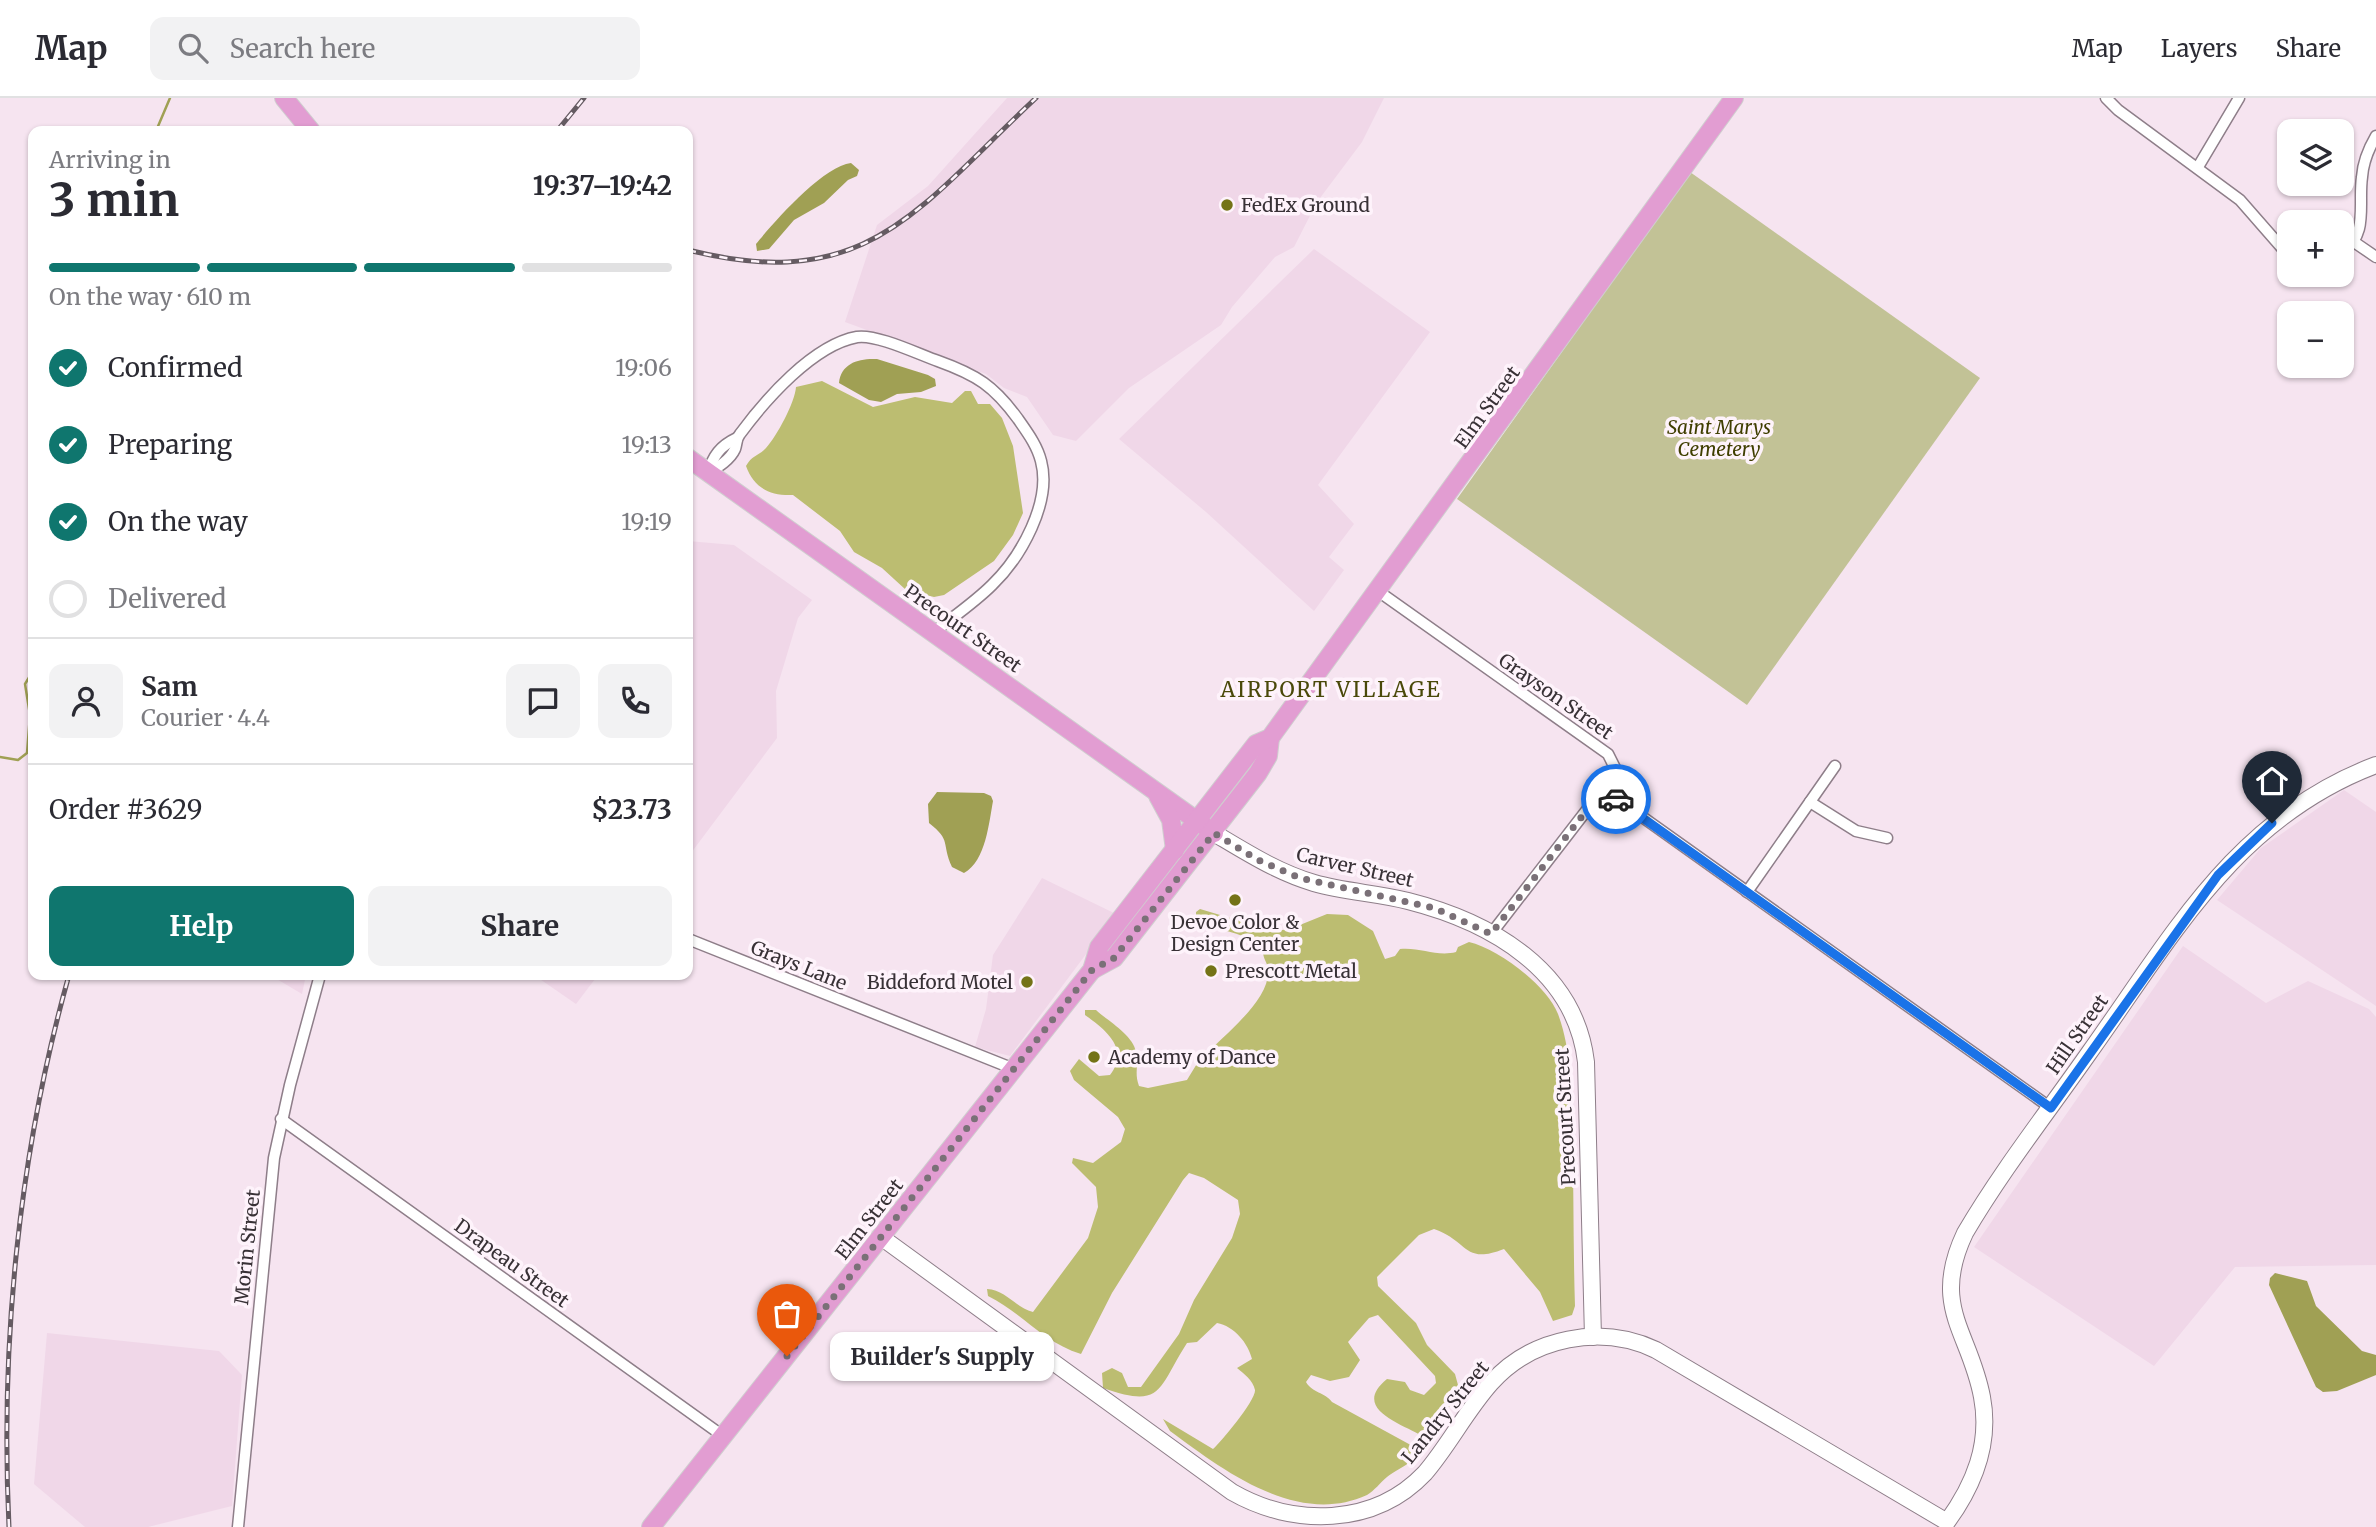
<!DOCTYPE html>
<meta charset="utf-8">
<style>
:root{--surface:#fff;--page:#f2f2f3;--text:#2b2b33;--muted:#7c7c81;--line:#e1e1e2;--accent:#0f766e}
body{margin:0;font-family:Merriweather,serif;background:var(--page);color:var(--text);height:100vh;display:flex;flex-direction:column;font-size:26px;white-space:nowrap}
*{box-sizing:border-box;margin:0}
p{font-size:23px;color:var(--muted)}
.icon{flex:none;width:38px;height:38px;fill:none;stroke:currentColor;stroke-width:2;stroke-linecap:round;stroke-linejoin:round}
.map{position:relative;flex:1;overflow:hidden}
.details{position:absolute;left:28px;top:28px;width:665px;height:854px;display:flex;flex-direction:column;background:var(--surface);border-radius:14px;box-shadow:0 2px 5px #0004}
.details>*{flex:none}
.buttons{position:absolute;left:2277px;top:21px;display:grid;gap:14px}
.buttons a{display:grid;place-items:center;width:77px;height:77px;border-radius:14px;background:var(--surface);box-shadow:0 2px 5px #0004;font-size:35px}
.pin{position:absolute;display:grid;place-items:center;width:60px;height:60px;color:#fff;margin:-72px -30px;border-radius:50% 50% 50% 0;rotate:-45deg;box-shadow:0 0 7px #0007}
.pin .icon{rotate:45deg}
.courier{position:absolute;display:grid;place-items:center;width:70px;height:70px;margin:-35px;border:5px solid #1a73e8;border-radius:50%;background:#fff;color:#222;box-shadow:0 2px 9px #0007}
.bubble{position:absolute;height:49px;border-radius:14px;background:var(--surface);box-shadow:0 2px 5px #0004;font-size:23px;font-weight:700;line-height:49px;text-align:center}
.head em{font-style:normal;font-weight:700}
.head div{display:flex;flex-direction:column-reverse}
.head{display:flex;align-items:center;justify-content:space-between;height:119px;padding:0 21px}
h1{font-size:46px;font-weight:700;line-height:52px}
.bar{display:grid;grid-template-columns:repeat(4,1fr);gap:10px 7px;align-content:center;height:84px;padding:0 21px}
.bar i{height:9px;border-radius:5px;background:var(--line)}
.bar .active{background:var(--accent)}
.bar p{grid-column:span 4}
.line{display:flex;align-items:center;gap:18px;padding:0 21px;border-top:2px solid var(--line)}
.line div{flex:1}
.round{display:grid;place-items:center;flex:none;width:74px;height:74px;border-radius:14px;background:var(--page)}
ol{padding:0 21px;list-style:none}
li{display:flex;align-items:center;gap:21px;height:77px}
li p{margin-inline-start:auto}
li .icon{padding:7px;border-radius:50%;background:var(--accent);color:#fff;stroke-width:4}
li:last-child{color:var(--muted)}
li i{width:38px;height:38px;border:4px solid var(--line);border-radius:50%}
.action{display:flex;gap:14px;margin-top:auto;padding:14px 21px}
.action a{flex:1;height:80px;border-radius:14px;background:var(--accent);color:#fff;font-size:28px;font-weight:700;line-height:80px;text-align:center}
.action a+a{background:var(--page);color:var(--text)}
header{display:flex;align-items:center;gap:42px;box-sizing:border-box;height:98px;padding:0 35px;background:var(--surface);border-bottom:2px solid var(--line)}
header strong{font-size:33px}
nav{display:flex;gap:38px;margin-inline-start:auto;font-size:24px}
.search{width:490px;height:63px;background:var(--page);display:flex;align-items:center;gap:18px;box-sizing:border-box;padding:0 24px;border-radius:14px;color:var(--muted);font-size:26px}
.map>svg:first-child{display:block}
.built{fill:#f0d7e8}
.green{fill:#c2c296}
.forest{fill:#bcbd71}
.water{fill:#a0a054}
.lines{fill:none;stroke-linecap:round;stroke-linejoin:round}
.stream{stroke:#a0a054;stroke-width:2.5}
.street-casing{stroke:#8e7e89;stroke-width:13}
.secondary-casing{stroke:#8e7e89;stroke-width:18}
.primary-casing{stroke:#cfcecf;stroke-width:20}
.street{stroke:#fff;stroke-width:10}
.secondary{stroke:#fff;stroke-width:16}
.primary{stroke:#e29dd2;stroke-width:18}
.rail-casing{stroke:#655b62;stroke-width:5}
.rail{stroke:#fef3fb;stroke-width:2.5;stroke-dasharray:8;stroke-linecap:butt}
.done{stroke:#7a7077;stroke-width:7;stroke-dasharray:0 12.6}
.route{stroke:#1a73e8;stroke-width:9}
.poi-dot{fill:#747317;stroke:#fef3fb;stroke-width:2.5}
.labels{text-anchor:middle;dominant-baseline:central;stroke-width:7;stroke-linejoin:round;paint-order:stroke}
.poi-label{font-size:19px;fill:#383136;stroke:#fef3fb;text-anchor:start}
.street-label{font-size:19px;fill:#383136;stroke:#fef3fb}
.park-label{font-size:19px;font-style:italic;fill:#3f3e00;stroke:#fef3fb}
.neighbourhood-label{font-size:21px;letter-spacing:2px;fill:#4a490a;stroke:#fef3fb}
</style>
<header>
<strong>Map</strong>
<div class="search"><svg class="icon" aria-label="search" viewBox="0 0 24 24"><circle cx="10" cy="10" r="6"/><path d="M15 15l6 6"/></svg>Search here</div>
<nav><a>Map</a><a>Layers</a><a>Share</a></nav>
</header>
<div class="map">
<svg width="2376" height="1429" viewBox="0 0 2376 1429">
<rect width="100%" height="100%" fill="#f6e4f0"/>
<g class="built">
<polygon points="1007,0 1384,0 1362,44 1317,104 1294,149 1275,159 1232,209 1221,227 1129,290 1076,343 1053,337 1027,299 1004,290 986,276 845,224 877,127 928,88"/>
<polygon points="1314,151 1430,234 1318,387 1354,426 1329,459 1344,472 1314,513 1206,414 1119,341"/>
<polygon points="688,443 734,447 812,502 798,520 776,593 777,640 688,759"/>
<polygon points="2344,692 2376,714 2376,908 2217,802 2261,750"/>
<polygon points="1042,780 1116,816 1010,958 975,949 986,911 993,857"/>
<polygon points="2183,848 2266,905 2308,883 2369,911 2376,919 2376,1167 2235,1169 2154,1268 1974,1149"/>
<polygon points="270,877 306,877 302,896"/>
<polygon points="534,877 598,877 576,906"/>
<polygon points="47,1235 219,1253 242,1277 232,1408 148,1429 85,1429 34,1386"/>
</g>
<polygon class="green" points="1690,74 1980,280 1747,607 1457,401"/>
<g class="forest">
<path d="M822 283 873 309 915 299 952 305 965 293H971L978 306H990L1002 320 1013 348 1023 415 1013 437 994 463 944 497 934 499 906 492 882 470 854 454 840 433 793 397C770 398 754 390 746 368 752 357 759 358 766 350 777 338 795 304 796 289Z"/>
<path d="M1200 811 1274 833 1290 831 1327 816 1348 817 1373 833 1385 861 1395 858 1400 851C1420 849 1437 859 1456 854L1458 849 1469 844C1498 851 1547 887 1558 916 1571 951 1571 989 1572 1026 1574 1087 1573 1148 1575 1208L1572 1217 1553 1223 1540 1194 1504 1151C1463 1167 1469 1143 1434 1131L1419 1137 1377 1179 1378 1188 1416 1225 1427 1247 1455 1276 1461 1298C1455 1307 1446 1309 1440 1317 1433 1325 1432 1334 1422 1338 1403 1326 1350 1311 1387 1281L1405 1284 1410 1292 1424 1297 1436 1285 1435 1278 1378 1217 1369 1220 1348 1244 1360 1262 1349 1279 1330 1283 1311 1277 1306 1284C1312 1295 1325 1294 1332 1304L1418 1351C1417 1364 1397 1371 1387 1379 1381 1384 1374 1393 1367 1397 1297 1429 1223 1372 1170 1333L1163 1321 1213 1351C1221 1344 1256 1302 1255 1292 1253 1282 1244 1276 1237 1270L1252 1261C1248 1245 1234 1228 1217 1225L1197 1244 1187 1245C1157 1292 1163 1311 1103 1290L1102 1275 1112 1270 1122 1275 1128 1289H1141L1179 1236 1194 1202 1232 1140 1240 1116 1238 1102 1204 1080 1189 1075 1183 1082 1112 1195 1081 1256C1044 1245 1021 1214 988 1198L987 1191C1006 1192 1016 1210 1033 1214L1088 1140 1098 1109 1096 1089 1072 1065 1073 1060 1093 1065 1121 1044 1125 1031 1118 1019 1074 982 1070 973 1079 961 1099 978 1110 977C1130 951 1106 932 1085 917V912H1096C1108 923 1133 937 1136 954 1139 966 1134 975 1139 988L1148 990 1187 982C1191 976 1194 969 1199 964 1217 941 1283 896 1265 862 1263 858 1263 851 1259 848 1242 832 1214 834 1196 820V814Z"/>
</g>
<g class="water">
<path d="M851 65 859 72 857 78 848 82 824 105 794 122 769 151 757 153 756 146C774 124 823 68 851 65Z"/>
<path d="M877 261 928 277 935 281 936 288 921 294 897 296 881 304 869 302 839 285C841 265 859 260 877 261Z"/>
<path d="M937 694 984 695 991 698 993 703C989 724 986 763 964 775L952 769C941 745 952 743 929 725L928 706Z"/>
<polygon points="2275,1175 2307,1183 2316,1208 2362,1253 2376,1257 2376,1277 2337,1293 2323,1294 2316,1289 2269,1187 2270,1180"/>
</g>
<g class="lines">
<g class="stream">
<polyline points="156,33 170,0"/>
<polyline points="0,659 18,662 27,655 30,617 25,586 33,573"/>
</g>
<defs>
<g id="street">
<polyline points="2106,0 2118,12 2240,102 2289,158"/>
<polyline points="2198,69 2239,0"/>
<polyline points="2354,144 2376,159"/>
<path d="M2342 154C2369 137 2358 106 2362 79 2363 64 2369 50 2376 38"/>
<path d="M708 375C718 369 730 362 735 351 737 345 736 341 740 336 765 302 813 247 857 239 877 236 918 256 938 263 977 277 994 288 1018 321 1027 334 1037 347 1041 363 1052 404 1021 459 992 487 975 504 953 519 934 534"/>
<path d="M708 375C713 358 720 348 737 340"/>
<polyline points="1378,493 1608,656 1615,670 1603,691 2051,1010"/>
<polyline points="1810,704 1856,733 1887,740"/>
<polyline points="1747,794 1835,668"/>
<polyline points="1491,836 1603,691"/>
<polyline points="688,841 1014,971"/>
<polyline points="281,1021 723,1338"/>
<polyline points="238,1429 274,1060 290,987 320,877"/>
</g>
<g id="secondary">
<path d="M1214 735C1246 754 1277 774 1314 785 1345 794 1377 795 1408 803 1491 824 1575 872 1586 964L1593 1239"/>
<path d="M881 1139 1232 1394C1293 1429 1374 1429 1425 1375 1449 1347 1466 1313 1491 1285 1532 1239 1601 1226 1656 1252L1947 1424C1974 1387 1991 1346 1982 1299 1970 1234 1930 1209 1965 1135 2002 1072 2047 1015 2089 955 2172 839 2235 720 2376 667"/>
</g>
<g id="primary">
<polyline points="284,0 311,33"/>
<polyline points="688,360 1214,735"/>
<polyline points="1158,698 1171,722 1175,752"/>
<polyline points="1092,872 1114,860 1258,675 1268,658 1270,640"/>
<polyline points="651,1429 1092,872 1099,849 1256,646 1270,640 1734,0"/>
</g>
</defs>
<use href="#street" class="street-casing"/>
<use href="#secondary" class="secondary-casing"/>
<use href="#primary" class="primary-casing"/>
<use href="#street" class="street"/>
<use href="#secondary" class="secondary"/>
<use href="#primary" class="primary"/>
<defs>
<g id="rail">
<polyline points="557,33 584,0"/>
<path d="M688 152C867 197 917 111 1036 0"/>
<path d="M9 1429C0 1244 19 1055 69 877"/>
</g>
</defs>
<use href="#rail" class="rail-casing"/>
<use href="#rail" class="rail"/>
</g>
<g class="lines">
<polyline class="done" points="787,1258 1092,872 1114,860 1214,735 1258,762 1300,780 1434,810 1491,836 1603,691 1616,701"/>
<polyline class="route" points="1616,701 2051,1010 2218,777 2272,725"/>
</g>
<g class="poi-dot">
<circle cx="1227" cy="107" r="7"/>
<circle cx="1235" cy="802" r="7"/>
<circle cx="1211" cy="873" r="7"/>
<circle cx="1027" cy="884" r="7"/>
<circle cx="1094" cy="959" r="7"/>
</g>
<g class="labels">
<g class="poi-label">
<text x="1241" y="107">FedEx Ground</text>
<text x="1235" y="824" text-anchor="middle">Devoe Color &amp;<tspan x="1235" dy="22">Design Center</tspan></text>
<text x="1225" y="873">Prescott Metal</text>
<text x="1013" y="884" text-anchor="end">Biddeford Motel</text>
<text x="1108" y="959">Academy of Dance</text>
</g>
<g class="street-label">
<text transform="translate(1487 309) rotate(-54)">Elm Street</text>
<text transform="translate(963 530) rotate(35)">Precourt Street</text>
<text transform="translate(1556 598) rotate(35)">Grayson Street</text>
<text transform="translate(1355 769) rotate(13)">Carver Street</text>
<text transform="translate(799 867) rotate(22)">Grays Lane</text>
<text transform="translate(2077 936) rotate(-55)">Hill Street</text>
<text transform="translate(1565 1019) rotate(-93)">Precourt Street</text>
<text transform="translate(869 1121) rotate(-52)">Elm Street</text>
<text transform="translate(247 1149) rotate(-84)">Morin Street</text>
<text transform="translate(512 1165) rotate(36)">Drapeau Street</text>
<text transform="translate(1445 1314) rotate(-51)">Landry Street</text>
</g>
<g class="park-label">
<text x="1719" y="329">Saint Marys<tspan x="1719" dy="22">Cemetery</tspan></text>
</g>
<g class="neighbourhood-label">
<text x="1331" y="591">AIRPORT VILLAGE</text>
</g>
</g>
</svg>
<div class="buttons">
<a><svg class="icon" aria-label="layers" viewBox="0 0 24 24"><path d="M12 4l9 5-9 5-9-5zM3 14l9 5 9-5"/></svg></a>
<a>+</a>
<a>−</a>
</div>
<div class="pin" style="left:787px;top:1258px;background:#ea580c"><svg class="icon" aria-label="bag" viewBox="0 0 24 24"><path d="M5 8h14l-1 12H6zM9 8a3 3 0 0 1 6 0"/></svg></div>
<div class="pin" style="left:2272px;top:725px;background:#1f2937"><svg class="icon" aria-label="home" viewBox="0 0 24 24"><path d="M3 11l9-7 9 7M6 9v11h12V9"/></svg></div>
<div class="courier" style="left:1616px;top:701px"><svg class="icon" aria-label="car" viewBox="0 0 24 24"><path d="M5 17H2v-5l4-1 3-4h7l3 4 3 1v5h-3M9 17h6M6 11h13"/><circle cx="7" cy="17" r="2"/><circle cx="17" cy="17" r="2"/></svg></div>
<div class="bubble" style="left:830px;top:1234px;width:224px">Builder's Supply</div>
<section class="details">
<div class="head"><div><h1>3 min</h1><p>Arriving in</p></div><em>19:37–19:42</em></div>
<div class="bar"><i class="active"></i><i class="active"></i><i class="active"></i><i></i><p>On the way · 610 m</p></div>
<ol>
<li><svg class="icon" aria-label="check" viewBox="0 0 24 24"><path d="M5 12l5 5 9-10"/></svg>Confirmed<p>19:06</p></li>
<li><svg class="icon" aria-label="check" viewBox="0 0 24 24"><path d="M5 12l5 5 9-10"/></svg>Preparing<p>19:13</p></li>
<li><svg class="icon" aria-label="check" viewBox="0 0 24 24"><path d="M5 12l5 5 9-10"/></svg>On the way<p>19:19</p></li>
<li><i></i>Delivered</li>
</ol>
<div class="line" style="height:126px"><a class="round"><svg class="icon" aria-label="person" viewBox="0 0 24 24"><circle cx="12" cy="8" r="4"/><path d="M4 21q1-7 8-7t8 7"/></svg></a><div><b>Sam</b><p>Courier · 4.4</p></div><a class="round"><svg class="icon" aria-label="chat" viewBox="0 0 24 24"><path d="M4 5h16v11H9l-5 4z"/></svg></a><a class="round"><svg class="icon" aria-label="phone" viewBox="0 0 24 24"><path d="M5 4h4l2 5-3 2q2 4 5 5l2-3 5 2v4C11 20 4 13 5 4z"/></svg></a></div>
<div class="line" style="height:91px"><div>Order #3629</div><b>$23.73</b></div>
<div class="action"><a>Help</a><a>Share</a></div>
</section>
</div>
